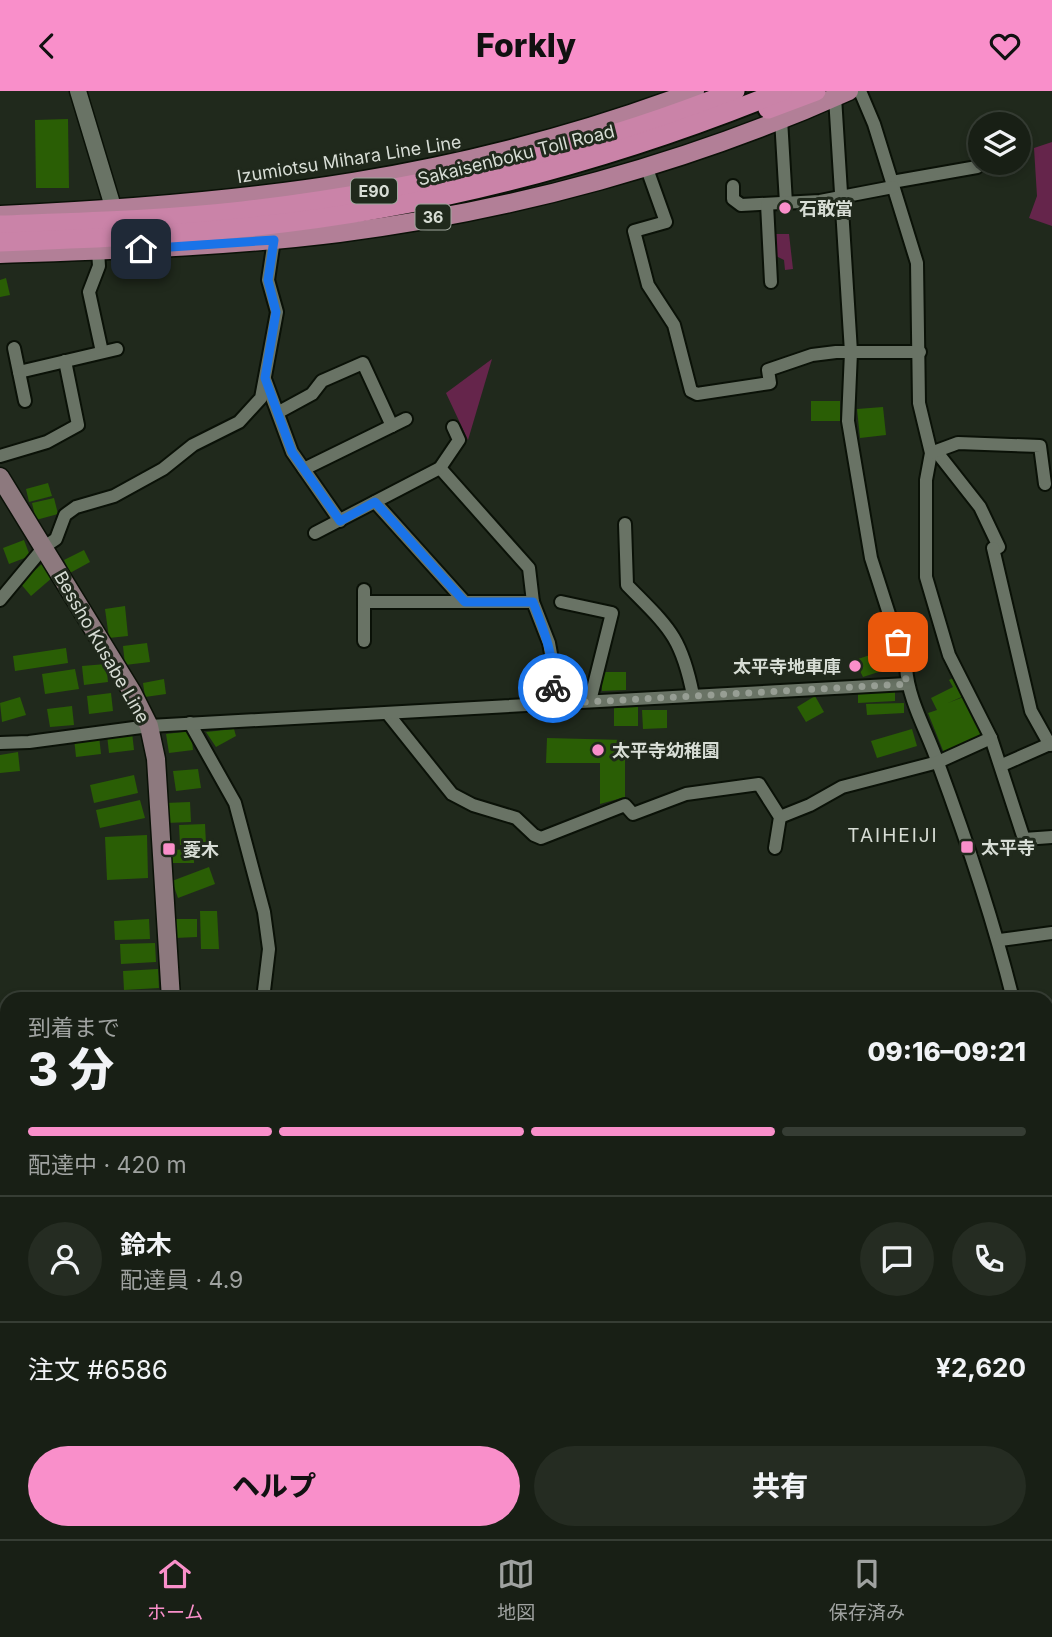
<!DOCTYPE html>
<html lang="ja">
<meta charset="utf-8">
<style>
:root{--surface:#181f15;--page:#252c22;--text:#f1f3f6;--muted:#9fa2a0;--line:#363d34;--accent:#f98fca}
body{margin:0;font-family:Inter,"Noto Sans JP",sans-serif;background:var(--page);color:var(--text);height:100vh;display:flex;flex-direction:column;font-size:26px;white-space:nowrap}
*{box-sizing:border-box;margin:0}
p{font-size:23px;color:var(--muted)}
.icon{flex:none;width:38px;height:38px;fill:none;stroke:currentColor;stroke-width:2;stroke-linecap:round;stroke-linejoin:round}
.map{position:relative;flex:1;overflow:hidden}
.drawer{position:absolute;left:0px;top:901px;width:1054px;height:548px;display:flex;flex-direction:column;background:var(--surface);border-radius:21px 21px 0 0;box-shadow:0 4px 10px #0003,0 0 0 2px var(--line)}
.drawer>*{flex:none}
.tools{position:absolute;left:968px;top:21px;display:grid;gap:14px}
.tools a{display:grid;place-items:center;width:63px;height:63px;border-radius:50%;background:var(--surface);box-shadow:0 4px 10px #0003,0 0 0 2px var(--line);font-size:35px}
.pin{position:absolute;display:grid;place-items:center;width:60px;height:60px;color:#fff;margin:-30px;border-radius:14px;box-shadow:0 4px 10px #0006}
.courier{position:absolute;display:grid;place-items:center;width:70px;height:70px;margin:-35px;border:5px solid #1a73e8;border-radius:50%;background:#fff;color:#222;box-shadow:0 2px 9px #0007}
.headline em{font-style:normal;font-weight:800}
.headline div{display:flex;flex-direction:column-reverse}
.headline{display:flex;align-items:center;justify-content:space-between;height:119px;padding:0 28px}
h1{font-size:46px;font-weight:800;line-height:52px}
.bar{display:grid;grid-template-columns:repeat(4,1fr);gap:10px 7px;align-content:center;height:84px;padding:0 28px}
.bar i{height:9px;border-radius:5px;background:var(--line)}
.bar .selected{background:var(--accent)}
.bar p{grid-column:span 4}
.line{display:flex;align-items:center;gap:18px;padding:0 28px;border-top:2px solid var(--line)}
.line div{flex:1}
.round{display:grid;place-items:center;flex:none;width:74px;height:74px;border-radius:37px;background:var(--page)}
.primary-button{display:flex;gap:14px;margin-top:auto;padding:14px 28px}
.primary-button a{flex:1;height:80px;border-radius:42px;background:var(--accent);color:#111;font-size:28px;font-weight:800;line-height:80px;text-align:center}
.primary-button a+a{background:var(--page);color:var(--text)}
header{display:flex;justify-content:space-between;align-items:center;height:91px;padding:0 28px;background:var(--accent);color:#111;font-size:32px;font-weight:800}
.menu{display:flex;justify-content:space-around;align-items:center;height:98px;border-top:2px solid var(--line);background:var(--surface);font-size:19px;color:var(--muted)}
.menu a{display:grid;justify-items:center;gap:4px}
.menu .selected{color:var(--accent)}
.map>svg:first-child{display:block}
.green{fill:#65254b}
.water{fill:#4b8130}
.building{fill:#2a5e05}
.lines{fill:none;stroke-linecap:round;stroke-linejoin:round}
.minor-casing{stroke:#0a1107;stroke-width:16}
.tertiary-casing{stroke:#0a1107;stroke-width:19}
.secondary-casing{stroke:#0a1107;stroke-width:21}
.primary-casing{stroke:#0a1107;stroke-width:21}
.trunk-casing{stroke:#0a1107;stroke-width:23}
.minor{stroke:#697365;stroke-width:12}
.tertiary{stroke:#697365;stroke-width:16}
.secondary{stroke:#8d797e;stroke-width:18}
.primary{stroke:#b27f97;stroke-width:18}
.trunk{stroke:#ca83a8;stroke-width:19}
.done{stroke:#979e94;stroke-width:7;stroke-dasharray:0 12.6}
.route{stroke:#1a73e8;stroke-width:9}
.poi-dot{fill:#f98fca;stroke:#20291c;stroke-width:2.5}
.labels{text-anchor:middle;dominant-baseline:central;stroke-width:6;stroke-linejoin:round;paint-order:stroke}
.shield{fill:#20291c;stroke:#a0a79e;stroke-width:2}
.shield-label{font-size:16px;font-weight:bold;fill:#d7ddd5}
.street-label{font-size:18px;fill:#d7ddd5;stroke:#20291c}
.poi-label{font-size:18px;font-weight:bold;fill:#d7ddd5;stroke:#20291c;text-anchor:start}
.neighbourhood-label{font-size:19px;letter-spacing:2px;fill:#d7ddd5;stroke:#20291c}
</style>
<header><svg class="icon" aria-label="back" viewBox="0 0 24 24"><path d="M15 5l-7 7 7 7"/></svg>Forkly<svg class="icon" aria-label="heart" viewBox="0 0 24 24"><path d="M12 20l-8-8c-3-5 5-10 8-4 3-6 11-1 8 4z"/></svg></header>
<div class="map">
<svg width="1052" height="1448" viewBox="0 0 1052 1448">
<rect width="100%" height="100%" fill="#20291c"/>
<g class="green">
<polygon points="1052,51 1052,135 1029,127 1037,105 1034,57"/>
<polygon points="774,143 789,143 793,178 785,179 784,169 774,164"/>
<polygon points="492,268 468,349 446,302"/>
</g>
<polygon class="water" points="1047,1239 1052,1249 1052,1428 1048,1448 940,1448 940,1442 1046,1442"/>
<g class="building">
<polygon points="68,28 69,97 36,97 35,29"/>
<polygon points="6,187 10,204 0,206 0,189"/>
<rect x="811" y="310" width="29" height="20"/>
<polygon points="883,316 886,344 860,347 857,318"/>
<polygon points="48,392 52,405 29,411 26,398"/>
<polygon points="54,407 58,423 36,429 32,412"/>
<polygon points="24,449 30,465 9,473 3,457"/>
<polygon points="84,459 90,471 70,482 64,469"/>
<polygon points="42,473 53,486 31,505 20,492"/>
<polygon points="125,515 128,545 109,547 105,518"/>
<polygon points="147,552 150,571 125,574 123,555"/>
<polygon points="66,557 68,572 15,580 13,565"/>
<polygon points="891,557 897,575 863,586 860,580 853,582 849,571"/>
<polygon points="106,573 108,591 84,594 82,575"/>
<polygon points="75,578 79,598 45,603 42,583"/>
<polygon points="601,581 626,581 626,599 602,600"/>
<polygon points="957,585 966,604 948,612 966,605 984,644 944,662 928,622 937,619 931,607 953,596 949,589"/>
<polygon points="164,588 166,603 145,606 143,592"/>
<polygon points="895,600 895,610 858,612 858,602"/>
<polygon points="111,602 113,620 89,623 87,605"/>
<polygon points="815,605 824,621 806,631 797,616"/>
<polygon points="20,606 26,624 2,631 0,612"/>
<polygon points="904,612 904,622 867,624 866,613"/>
<polygon points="72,615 74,634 50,636 47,618"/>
<polygon points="638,616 638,635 614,635 614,617"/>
<polygon points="642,619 667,619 667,637 643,638"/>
<polygon points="234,638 236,645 216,656 206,641"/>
<polygon points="912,638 917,655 877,667 871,650"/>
<polygon points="191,640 193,659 169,662 166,643"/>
<polygon points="132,641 134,659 109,662 107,644"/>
<polygon points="99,645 101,663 76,666 74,647"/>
<polygon points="547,647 625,649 625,706 600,713 600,672 546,672"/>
<polygon points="18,661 20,680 0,682 0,664"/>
<polygon points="198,678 201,697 176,700 173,680"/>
<polygon points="134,684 138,702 94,712 90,694"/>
<polygon points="140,709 145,727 100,737 96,719"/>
<polygon points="190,711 191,731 166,732 165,712"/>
<polygon points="205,733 206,753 180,754 179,734"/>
<polygon points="147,744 148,787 107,789 105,746"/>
<polygon points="194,758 194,772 172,772 171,759"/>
<polygon points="209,776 215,793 178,807 172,790"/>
<polygon points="200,820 217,820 219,858 201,858"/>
<polygon points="149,828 150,848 115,849 114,830"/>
<polygon points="174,828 197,828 197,846 175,847"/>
<polygon points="155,852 156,871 121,873 120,853"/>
<polygon points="158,878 159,897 124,899 123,880"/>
<polygon points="611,1442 632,1443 672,1442 670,1448 610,1448"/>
</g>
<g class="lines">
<defs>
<g id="minor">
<polyline points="860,0 874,33 917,172 919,312 931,362 926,389 926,486 949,564 991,647 1024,748 1052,746"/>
<path d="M835 6 851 261 848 330 871 467 906 576C908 609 927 640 938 672 967 750 993 828 1013 908"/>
<polyline points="781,28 786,112"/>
<polyline points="646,75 666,131 634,140 648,194 674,234 691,300 697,303 770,292 768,279 812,264 836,261 920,261"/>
<polyline points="892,91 977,76"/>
<polyline points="733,95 733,108 741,114 820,110 893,96"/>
<polyline points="767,113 771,191"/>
<polyline points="98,159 99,175 89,201 102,261"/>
<polyline points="14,257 25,310"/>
<polyline points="19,281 117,258"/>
<polyline points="265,288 292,361 340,430"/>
<polyline points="279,321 312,303 322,290 363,272 392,335"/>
<polyline points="936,360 980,416 999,456"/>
<polyline points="931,362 958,352 1040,355 1045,393"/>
<polyline points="0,365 47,351 78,334 65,270"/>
<polyline points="440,377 529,477 533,511 549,552 554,579 551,613"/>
<polyline points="304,378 406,328"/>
<polyline points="375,411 465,511"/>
<path d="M625 433 627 494C668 536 681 544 693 604"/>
<polyline points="315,442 440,377 459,349 453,336"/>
<polyline points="993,457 1031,620 1050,654"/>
<polyline points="364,499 364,550"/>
<polyline points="0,509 44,456 56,448 65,424 76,416 114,405 163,378 193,354 239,331 261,307 277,221 268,189 274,149"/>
<polyline points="364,511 533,511"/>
<polyline points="561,511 612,522 590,610"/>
<polyline points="388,623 452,703 473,714 516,727 534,744 541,747 625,714 633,723 686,703 759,693 780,726 775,757"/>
<polyline points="190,632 235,712 264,821 269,858 263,908"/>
<polyline points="0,652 29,651 149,635 907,593"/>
<polyline points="1002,674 1052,652"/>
<polyline points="780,726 810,714 842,696 938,671 991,647"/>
<polyline points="1000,849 1052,842"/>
<polyline points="0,925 7,923"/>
<polyline points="1046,977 1052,976"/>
<polyline points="1046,1030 1052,1042"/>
<polyline points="0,1161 7,1168"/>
<polyline points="0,1227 7,1222"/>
<polyline points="280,1442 281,1448"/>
<polyline points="557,1442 558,1448"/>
<polyline points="877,1448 879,1442"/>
</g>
<polyline id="tertiary" points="78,0 114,119"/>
<g id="secondary">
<polyline points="0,386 132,601 149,635 156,668 171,908"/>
<polyline points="202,1442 202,1448"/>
</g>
<g id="primary">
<path d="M0 124C248 113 462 88 695 0"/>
<path d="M0 163C113 159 227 156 339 142 513 120 689 72 849 0"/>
</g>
<g id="trunk">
<polyline points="768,18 816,0"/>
<path d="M0 134C81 131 163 129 243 120 411 100 578 63 735 0"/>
<path d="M0 151C80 148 159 145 238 137 426 119 608 71 782 0"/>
</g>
</defs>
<use href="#minor" class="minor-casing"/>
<use href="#tertiary" class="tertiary-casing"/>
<use href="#secondary" class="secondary-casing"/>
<use href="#primary" class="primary-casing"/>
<use href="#trunk" class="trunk-casing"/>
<use href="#minor" class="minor"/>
<use href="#tertiary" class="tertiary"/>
<use href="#secondary" class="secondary"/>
<use href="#primary" class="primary"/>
<use href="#trunk" class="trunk"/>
</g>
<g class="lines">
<polyline class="done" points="553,597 551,613 907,593 898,551"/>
<path class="route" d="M141 158 274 149 268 189 276 221 265 287 292 361 340 430 375 411 465 511H533C544 540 555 566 553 597"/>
</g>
<g class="poi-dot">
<circle cx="785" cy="117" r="7"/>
<circle cx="855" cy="575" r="7"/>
<circle cx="598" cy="659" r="7"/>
<rect x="960" y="749" width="14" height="14" rx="3.5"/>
<rect x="162" y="751" width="14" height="14" rx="3.5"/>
</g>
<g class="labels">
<g class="shield">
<rect x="351" y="87.5" width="46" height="25" rx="5"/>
<rect x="415.5" y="113.5" width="35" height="25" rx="5"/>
</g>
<g class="shield-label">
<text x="374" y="100">E90</text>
<text x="433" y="126">36</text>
</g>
<g class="street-label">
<text transform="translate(516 64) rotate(-14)">Sakaisenboku Toll Road</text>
<text transform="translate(349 68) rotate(-9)">Izumiotsu Mihara Line Line</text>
<text transform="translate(102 556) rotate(60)">Bessho Kusabe Line</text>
</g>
<g class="poi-label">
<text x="799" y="117">石敢當</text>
<text x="841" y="575" text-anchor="end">太平寺地車庫</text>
<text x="612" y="659">太平寺幼稚園</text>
<text x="981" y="756">太平寺</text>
<text x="183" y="758">菱木</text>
</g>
<g class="neighbourhood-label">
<text x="893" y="744">TAIHEIJI</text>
</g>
</g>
</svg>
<div class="tools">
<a><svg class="icon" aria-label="layers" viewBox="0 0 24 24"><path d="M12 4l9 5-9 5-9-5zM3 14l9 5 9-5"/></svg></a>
</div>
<div class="pin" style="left:898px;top:551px;background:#ea580c"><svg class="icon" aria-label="bag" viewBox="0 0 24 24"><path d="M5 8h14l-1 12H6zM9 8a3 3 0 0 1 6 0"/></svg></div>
<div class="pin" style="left:141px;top:158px;background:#1f2937"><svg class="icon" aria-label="home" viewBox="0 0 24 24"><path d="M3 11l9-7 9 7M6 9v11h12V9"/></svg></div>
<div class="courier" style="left:553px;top:597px"><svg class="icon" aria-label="bike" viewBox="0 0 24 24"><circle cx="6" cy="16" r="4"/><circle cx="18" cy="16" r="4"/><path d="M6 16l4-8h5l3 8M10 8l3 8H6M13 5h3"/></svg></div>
<section class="drawer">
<div class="headline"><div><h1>3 分</h1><p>到着まで</p></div><em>09:16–09:21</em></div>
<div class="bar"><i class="selected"></i><i class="selected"></i><i class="selected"></i><i></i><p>配達中 · 420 m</p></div>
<div class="line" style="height:126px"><a class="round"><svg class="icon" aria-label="person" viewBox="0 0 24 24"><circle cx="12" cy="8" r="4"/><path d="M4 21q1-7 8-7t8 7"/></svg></a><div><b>鈴木</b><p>配達員 · 4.9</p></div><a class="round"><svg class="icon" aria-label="chat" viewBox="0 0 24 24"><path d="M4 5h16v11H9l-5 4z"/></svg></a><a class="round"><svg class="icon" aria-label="phone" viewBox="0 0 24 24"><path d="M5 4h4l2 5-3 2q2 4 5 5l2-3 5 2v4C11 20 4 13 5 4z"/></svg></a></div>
<div class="line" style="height:91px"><div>注文 #6586</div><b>¥2,620</b></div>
<div class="primary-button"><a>ヘルプ</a><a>共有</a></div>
</section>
</div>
<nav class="menu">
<a class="selected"><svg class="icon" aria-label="home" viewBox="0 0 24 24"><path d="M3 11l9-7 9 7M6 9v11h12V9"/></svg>ホーム</a>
<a><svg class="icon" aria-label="map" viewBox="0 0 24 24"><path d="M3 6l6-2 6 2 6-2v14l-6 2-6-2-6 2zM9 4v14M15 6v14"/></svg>地図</a>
<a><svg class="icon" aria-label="saved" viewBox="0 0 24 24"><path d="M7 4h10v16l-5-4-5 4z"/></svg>保存済み</a>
</nav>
